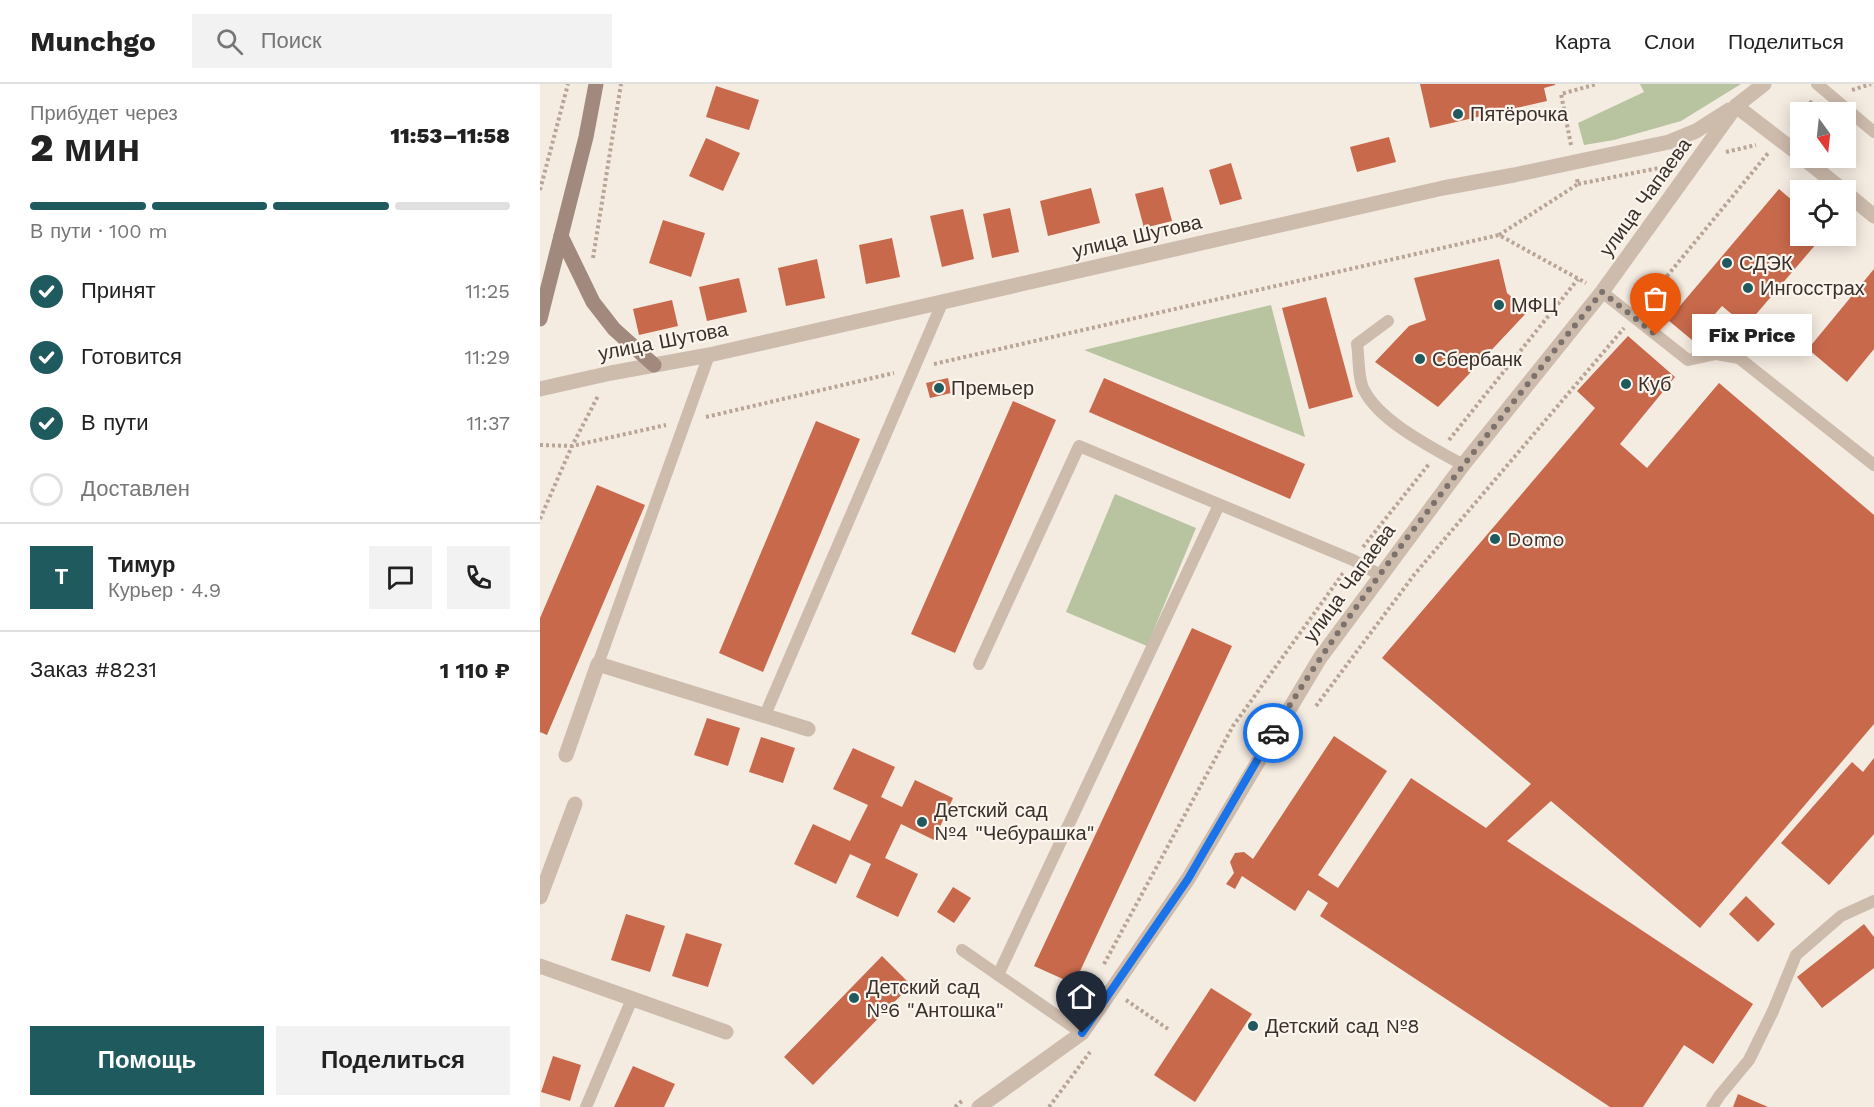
<!DOCTYPE html>
<html lang="ru">
<meta charset="utf-8">
<style>
:root{--surface:#fff;--page:#f2f2f2;--text:#222;--muted:#767676;--line:#e0e0e0;--accent:#1f5a5e}
body{margin:0;font-family:"Work Sans",sans-serif;background:var(--page);color:var(--text);height:100vh;display:flex;flex-direction:column;font-size:22px;white-space:nowrap}
*{box-sizing:border-box;margin:0}
p{font-size:20px;color:var(--muted)}
.icon{flex:none;width:33px;height:33px;fill:none;stroke:currentColor;stroke-width:2;stroke-linecap:round;stroke-linejoin:round}
.map{position:relative;flex:1;overflow:hidden}
.details{display:flex;flex-direction:column;background:var(--surface);width:540px}
.details>*{flex:none}
.needle{width:39px;rotate:165deg}
.fabs{position:absolute;left:1250px;top:18px;display:grid;gap:12px}
.fabs a{display:grid;place-items:center;width:66px;height:66px;border-radius:0px;background:var(--surface);box-shadow:0 3px 15px #0003;font-size:30px}
.pin{position:absolute;display:grid;place-items:center;width:51px;height:51px;color:#fff;margin:-62px -26px;border-radius:50% 50% 50% 0;rotate:-45deg;box-shadow:0 0 6px #0007}
.pin .icon{rotate:45deg}
.courier{position:absolute;display:grid;place-items:center;width:60px;height:60px;margin:-30px;border:4px solid #1a73e8;border-radius:50%;background:#fff;color:#222;box-shadow:0 2px 8px #0007}
.bubble{position:absolute;height:42px;border-radius:0px;background:var(--surface);box-shadow:0 3px 15px #0003;font-size:20px;font-weight:800;line-height:42px;text-align:center}
.headline em{font-style:normal;font-weight:800}
.headline div{display:flex;flex-direction:column-reverse}
.headline{display:flex;align-items:center;justify-content:space-between;height:102px;padding:0 30px}
h1{font-size:39px;font-weight:800;line-height:45px}
.bar{display:grid;grid-template-columns:repeat(4,1fr);gap:9px 6px;align-content:center;height:72px;padding:0 30px}
.bar i{height:8px;border-radius:4px;background:var(--line)}
.bar .current{background:var(--accent)}
.bar p{grid-column:span 4}
.line{display:flex;align-items:center;gap:15px;padding:0 30px;border-top:2px solid var(--line)}
.line div{flex:1}
.round{display:grid;place-items:center;flex:none;width:63px;height:63px;border-radius:0px;background:var(--page)}
ol{padding:0 30px;list-style:none}
li{display:flex;align-items:center;gap:18px;height:66px}
li p{margin-inline-start:auto}
li .icon{padding:6px;border-radius:50%;background:var(--accent);color:#fff;stroke-width:4}
li:last-child{color:var(--muted)}
li i{width:33px;height:33px;border:3px solid var(--line);border-radius:50%}
.primary-button{display:flex;gap:12px;margin-top:auto;padding:12px 30px}
.primary-button a{flex:1;height:69px;border-radius:0px;background:var(--accent);color:#fff;font-size:24px;font-weight:800;line-height:69px;text-align:center}
.primary-button a+a{background:var(--page);color:var(--text)}
header{display:flex;align-items:center;gap:36px;box-sizing:border-box;height:84px;padding:0 30px;background:var(--surface);border-bottom:2px solid var(--line)}
header strong{font-size:28px}
nav{display:flex;gap:33px;margin-inline-start:auto;font-size:21px}
.search{width:420px;height:54px;background:var(--page);display:flex;align-items:center;gap:15px;box-sizing:border-box;padding:0 21px;border-radius:0px;color:var(--muted);font-size:22px}
main{display:flex;flex:1;min-height:0}
.map>svg:first-child{display:block}
.green{fill:#b8c4a0}
.building{fill:#c8694b}
.lines{fill:none;stroke-linecap:round;stroke-linejoin:round}
.path{stroke:#b9a596;stroke-width:4;stroke-dasharray:3 3;stroke-linecap:butt}
.lane{stroke:#cdbbac;stroke-width:12}
.street{stroke:#cdbbac;stroke-width:15}
.secondary{stroke:#a18a7d;stroke-width:15}
.done{stroke:#7c716b;stroke-width:6;stroke-dasharray:0 10.8}
.route{stroke:#1a73e8;stroke-width:8}
.poi-dot{fill:#1f5a5e;stroke:#fbf5ee;stroke-width:2}
.labels{text-anchor:middle;dominant-baseline:central;stroke-width:4.5;stroke-linejoin:round;paint-order:stroke}
.poi-label{font-size:20px;fill:#3b302b;stroke:#fbf5ee;text-anchor:start}
.street-label{font-size:20px;fill:#3b302b;stroke:#fbf5ee}
</style>
<header>
<strong>Munchgo</strong>
<div class="search"><svg class="icon" aria-label="search" viewBox="0 0 24 24"><circle cx="10" cy="10" r="6"/><path d="M15 15l6 6"/></svg>Поиск</div>
<nav><a>Карта</a><a>Слои</a><a>Поделиться</a></nav>
</header>
<main>
<section class="details">
<div class="headline"><div><h1>2 мин</h1><p>Прибудет через</p></div><em>11:53–11:58</em></div>
<div class="bar"><i class="current"></i><i class="current"></i><i class="current"></i><i></i><p>В пути · 100 m</p></div>
<ol>
<li><svg class="icon" aria-label="check" viewBox="0 0 24 24"><path d="M5 12l5 5 9-10"/></svg>Принят<p>11:25</p></li>
<li><svg class="icon" aria-label="check" viewBox="0 0 24 24"><path d="M5 12l5 5 9-10"/></svg>Готовится<p>11:29</p></li>
<li><svg class="icon" aria-label="check" viewBox="0 0 24 24"><path d="M5 12l5 5 9-10"/></svg>В пути<p>11:37</p></li>
<li><i></i>Доставлен</li>
</ol>
<div class="line" style="height:108px"><b class="round" style="background:var(--accent);color:#fff">Т</b><div><b>Тимур</b><p>Курьер · 4.9</p></div><a class="round"><svg class="icon" aria-label="chat" viewBox="0 0 24 24"><path d="M4 5h16v11H9l-5 4z"/></svg></a><a class="round"><svg class="icon" aria-label="phone" viewBox="0 0 24 24"><path d="M5 4h4l2 5-3 2q2 4 5 5l2-3 5 2v4C11 20 4 13 5 4z"/></svg></a></div>
<div class="line" style="height:78px"><div>Заказ #8231</div><b>1 110 ₽</b></div>
<div class="primary-button"><a>Помощь</a><a>Поделиться</a></div>
</section>
<div class="map">
<svg width="1334" height="1023" viewBox="0 0 1334 1023">
<rect width="100%" height="100%" fill="#f4ebe1"/>
<g class="green">
<polygon points="1100,0 1201,0 1141,37 1074,56 1044,61 1038,39 1104,8"/>
<polygon points="731,221 765,353 544,266"/>
<polygon points="575,410 656,444 607,562 526,528"/>
</g>
<g class="building">
<polygon points="880,0 1015,0 1015,1 1004,4 1007,17 890,44"/>
<polygon points="176,2 219,16 209,46 166,33"/>
<polygon points="849,53 856,78 817,88 810,63"/>
<polygon points="166,54 200,69 183,107 149,92"/>
<polygon points="691,79 702,115 680,121 669,86"/>
<polygon points="623,103 632,137 604,144 595,110"/>
<polygon points="551,104 560,139 508,152 500,117"/>
<polygon points="1239,105 1260,123 1260,152 1283,152 1206,242 1182,222 1152,256 1128,236"/>
<polygon points="470,124 479,168 452,174 443,130"/>
<polygon points="423,125 434,175 402,183 390,132"/>
<polygon points="123,136 165,149 151,193 109,179"/>
<polygon points="352,154 360,193 326,200 319,161"/>
<polygon points="277,175 285,214 246,222 238,184"/>
<polygon points="959,175 967,209 988,227 898,323 835,278 869,242 886,236 874,194"/>
<polygon points="1334,185 1334,265 1307,298 1268,265"/>
<polygon points="199,194 207,228 167,237 159,203"/>
<polygon points="786,213 813,313 769,325 742,224"/>
<polygon points="132,216 138,242 99,251 93,225"/>
<polygon points="1088,252 1135,293 1080,360 1107,384 1179,299 1334,431 1334,640 1160,844 1011,717 967,757 1213,920 1173,980 1144,961 1103,1023 1070,1023 780,832 788,819 768,806 755,827 702,792 695,805 686,800 694,789 690,778 695,769 704,768 713,775 794,652 847,687 778,791 798,804 871,694 946,744 991,700 842,574 1055,324 1037,307"/>
<polygon points="408,294 411,309 390,314 386,299"/>
<polygon points="564,294 765,380 750,415 549,328"/>
<polygon points="473,317 516,336 415,569 371,550"/>
<polygon points="276,337 320,355 223,588 179,569"/>
<polygon points="57,401 105,421 7,651 0,648 0,534"/>
<polygon points="652,544 692,562 534,900 494,882"/>
<polygon points="167,634 200,644 188,682 154,671"/>
<polygon points="221,653 255,664 243,699 209,688"/>
<polygon points="313,664 355,683 341,713 362,723 375,696 413,714 394,756 361,740 345,774 378,790 358,833 316,813 331,780 310,770 296,800 254,780 273,740 310,757 328,721 293,705"/>
<polygon points="1334,674 1334,750 1289,801 1241,759 1312,678 1323,688"/>
<polygon points="413,803 431,814 414,839 397,828"/>
<polygon points="1206,812 1235,840 1218,858 1189,830"/>
<polygon points="86,830 125,842 110,888 71,876"/>
<polygon points="1324,840 1334,853 1334,884 1282,924 1257,893"/>
<polygon points="146,849 182,860 168,903 132,892"/>
<polygon points="342,872 371,901 273,1001 244,973"/>
<polygon points="671,904 712,930 655,1018 614,991"/>
<polygon points="13,972 41,981 30,1017 1,1008"/>
<polygon points="93,982 135,1000 124,1023 74,1023"/>
<polygon points="1198,1010 1228,1023 1193,1023"/>
</g>
<g class="lines">
<g class="path">
<polyline points="1312,6 1331,0"/>
<polyline points="1262,28 1272,17"/>
<polyline points="1251,41 1260,30"/>
<polyline points="1031,61 1021,10 1057,0"/>
<polyline points="1186,68 1216,61"/>
<polyline points="1038,100 1129,82"/>
<polyline points="0,106 28,0"/>
<polyline points="959,151 1038,100 1037,95"/>
<polyline points="53,174 81,0"/>
<polyline points="1104,220 1229,68"/>
<polyline points="394,280 959,151 1046,199"/>
<polyline points="166,333 354,289"/>
<polyline points="909,356 1038,195"/>
<polyline points="0,361 32,362 126,341"/>
<polyline points="0,435 32,362 58,312"/>
<polyline points="823,463 889,380"/>
<polyline points="776,622 874,491 1084,244"/>
<polyline points="564,880 693,642 804,488"/>
<polyline points="586,916 628,945"/>
<polyline points="415,1023 422,1017"/>
<polyline points="509,1023 550,968"/>
</g>
<g class="lane">
<polyline points="1277,0 1334,48"/>
<polyline points="1062,208 1148,276 1176,270 1199,274 1334,381"/>
<path d="M848 237 817 260C819 272 818 296 824 306 840 338 893 364 923 381"/>
<polyline points="58,580 169,271"/>
<polyline points="439,580 539,362 813,476 840,491"/>
<polyline points="225,631 403,217"/>
<polyline points="422,866 542,949"/>
<polyline points="458,891 679,421"/>
<polyline points="46,1023 92,915"/>
<polyline points="1172,1023 1180,1011 1209,976 1233,927 1256,871 1301,832 1334,817"/>
</g>
<g class="street">
<polyline points="1196,22 1260,71"/>
<polyline points="1263,74 1303,106"/>
<polyline points="1305,108 1334,132"/>
<polyline points="0,305 71,289 169,271 903,104 974,91 1129,58 1156,47 1189,26"/>
<polyline points="26,671 58,580 268,645"/>
<polyline points="0,813 35,720"/>
<polyline points="0,882 186,948"/>
<polyline points="439,1023 542,949 648,795 780,574 923,381 1062,208 1196,22 1224,0"/>
</g>
<g class="secondary">
<polyline points="21,152 53,218 74,245 114,281"/>
<polyline points="0,235 46,53 56,0"/>
</g>
</g>
<g class="lines">
<path class="done" d="M733 649C773 581 820 517 867 454 931 371 996 289 1062 208L1116 251"/>
<polyline class="route" points="542,949 648,795 733,649"/>
</g>
<g class="poi-dot">
<circle cx="918" cy="30" r="6"/>
<circle cx="1187" cy="179" r="6"/>
<circle cx="1208" cy="204" r="6"/>
<circle cx="959" cy="221" r="6"/>
<circle cx="880" cy="275" r="6"/>
<circle cx="1086" cy="300" r="6"/>
<circle cx="399" cy="304" r="6"/>
<circle cx="955" cy="455" r="6"/>
<circle cx="382" cy="738" r="6"/>
<circle cx="314" cy="914" r="6"/>
<circle cx="713" cy="942" r="6"/>
</g>
<g class="labels">
<g class="poi-label">
<text x="930" y="30">Пятёрочка</text>
<text x="1199" y="179">СДЭК</text>
<text x="1220" y="204">Ингосстрах</text>
<text x="971" y="221">МФЦ</text>
<text x="892" y="275">Сбербанк</text>
<text x="1098" y="300">Куб</text>
<text x="411" y="304">Премьер</text>
<text x="967" y="455">Domo</text>
<text x="394" y="726">Детский сад<tspan x="394" dy="23">№4 "Чебурашка"</tspan></text>
<text x="326" y="903">Детский сад<tspan x="326" dy="23">№6 "Антошка"</tspan></text>
<text x="725" y="942">Детский сад №8</text>
</g>
<g class="street-label">
<text transform="translate(1105 113) rotate(-54)">улица Чапаева</text>
<text transform="translate(597 152) rotate(-13)">улица Шутова</text>
<text transform="translate(123 257) rotate(-11)">улица Шутова</text>
<text transform="translate(809 499) rotate(-54)">улица Чапаева</text>
</g>
</g>
</svg>
<div class="fabs">
<a><svg class="needle" viewBox="-14 -14 28 28"><path d="M0-13l5 13h-10z" fill="#e53935"/><path d="M0 13l5-13h-10z" fill="#767676"/></svg></a>
<a><svg class="icon" aria-label="locate" viewBox="0 0 24 24"><circle cx="12" cy="12" r="6"/><path d="M12 2v4M12 18v4M2 12h4M18 12h4"/></svg></a>
</div>
<div class="pin" style="left:1116px;top:251px;background:#ea580c"><svg class="icon" aria-label="bag" viewBox="0 0 24 24"><path d="M5 8h14l-1 12H6zM9 8a3 3 0 0 1 6 0"/></svg></div>
<div class="pin" style="left:542px;top:949px;background:#1f2937"><svg class="icon" aria-label="home" viewBox="0 0 24 24"><path d="M3 11l9-7 9 7M6 9v11h12V9"/></svg></div>
<div class="courier" style="left:733px;top:649px"><svg class="icon" aria-label="car" viewBox="0 0 24 24"><path d="M5 17H2v-5l4-1 3-4h7l3 4 3 1v5h-3M9 17h6M6 11h13"/><circle cx="7" cy="17" r="2"/><circle cx="17" cy="17" r="2"/></svg></div>
<div class="bubble" style="left:1152px;top:230px;width:120px">Fix Price</div>
</div>
</main>
